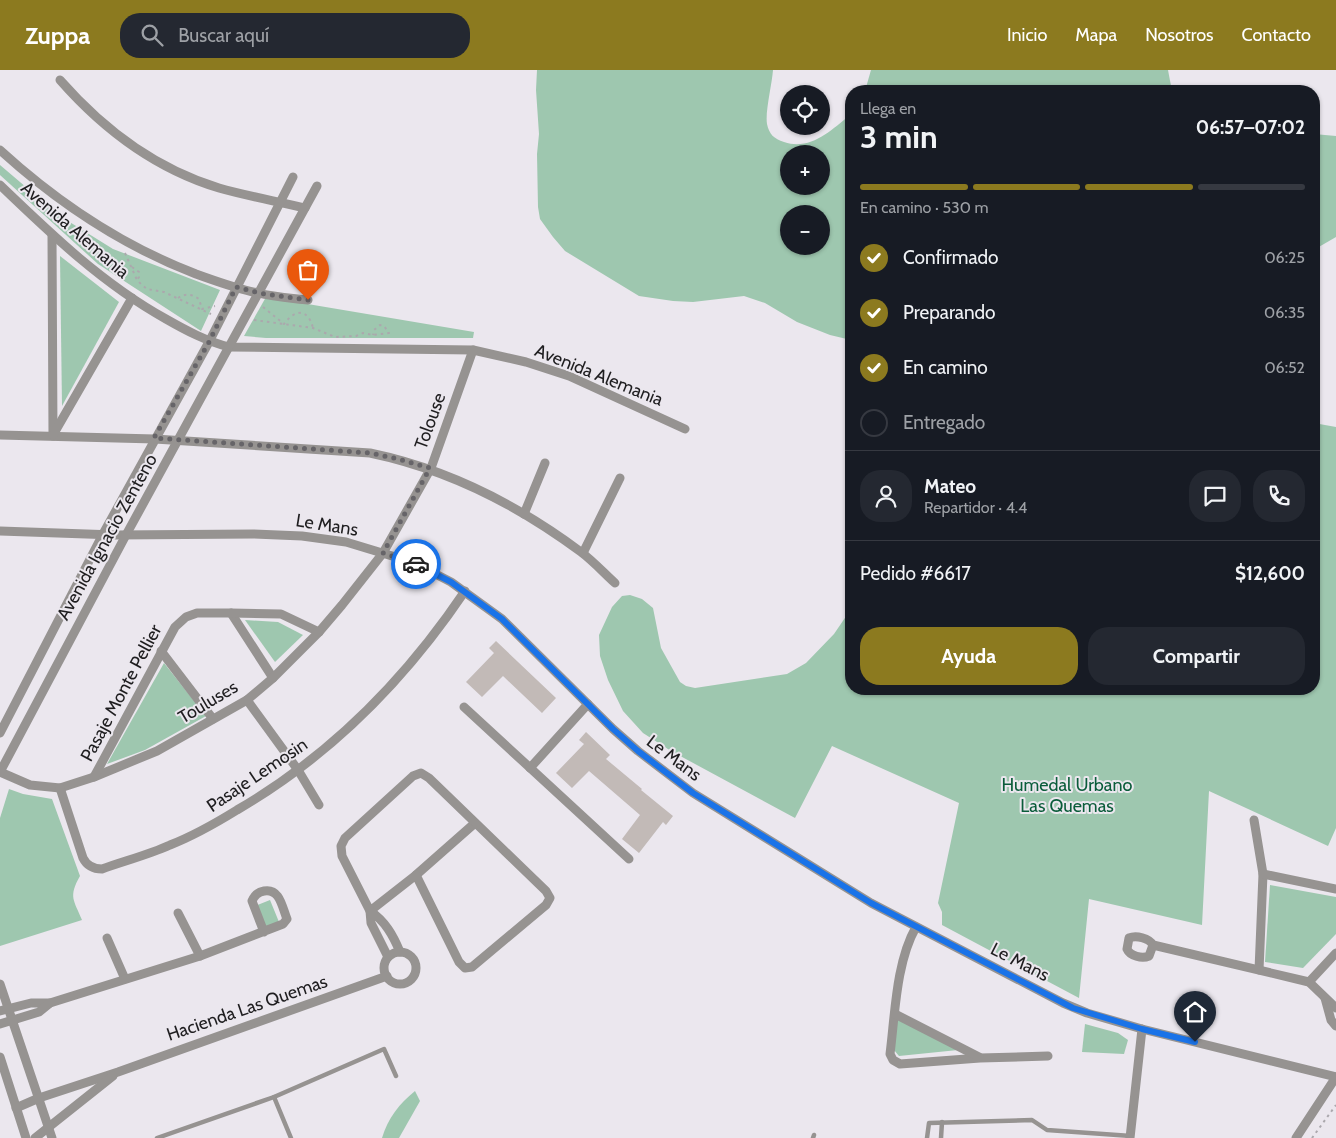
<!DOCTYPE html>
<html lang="es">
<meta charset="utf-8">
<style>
:root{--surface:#171b24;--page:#242831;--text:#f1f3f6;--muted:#9ea1a6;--line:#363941;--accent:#8c7a1f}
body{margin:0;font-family:Cabin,sans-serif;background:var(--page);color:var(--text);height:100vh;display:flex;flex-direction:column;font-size:19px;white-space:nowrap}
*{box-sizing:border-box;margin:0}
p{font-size:16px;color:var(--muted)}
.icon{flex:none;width:28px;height:28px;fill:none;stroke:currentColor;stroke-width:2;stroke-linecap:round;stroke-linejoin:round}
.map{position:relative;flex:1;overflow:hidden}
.panel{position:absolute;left:845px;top:15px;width:475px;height:610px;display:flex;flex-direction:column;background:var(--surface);border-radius:20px;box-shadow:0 1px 4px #0004}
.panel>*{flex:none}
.controls{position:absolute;left:780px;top:15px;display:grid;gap:10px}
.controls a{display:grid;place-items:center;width:50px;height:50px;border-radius:50%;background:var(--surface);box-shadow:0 1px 4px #0004;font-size:25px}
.pin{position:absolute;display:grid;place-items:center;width:42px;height:42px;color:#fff;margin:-51px -21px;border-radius:50% 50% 50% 0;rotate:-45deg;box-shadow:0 0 5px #0007}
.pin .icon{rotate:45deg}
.courier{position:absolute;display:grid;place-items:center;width:50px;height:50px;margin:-25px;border:4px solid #1a73e8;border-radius:50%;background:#fff;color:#222;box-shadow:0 1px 6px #0007}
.overview em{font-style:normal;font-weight:800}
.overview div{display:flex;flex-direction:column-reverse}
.overview{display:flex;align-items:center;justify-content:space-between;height:85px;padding:0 15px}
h1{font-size:32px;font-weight:800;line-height:38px}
.bar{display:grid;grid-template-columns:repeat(4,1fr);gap:8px 5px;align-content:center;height:60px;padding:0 15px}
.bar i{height:6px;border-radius:4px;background:var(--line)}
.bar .current{background:var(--accent)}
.bar p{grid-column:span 4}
.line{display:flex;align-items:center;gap:12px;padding:0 15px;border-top:1px solid var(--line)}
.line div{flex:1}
.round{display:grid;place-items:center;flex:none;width:52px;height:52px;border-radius:20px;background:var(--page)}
ol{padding:0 15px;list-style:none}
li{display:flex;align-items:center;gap:15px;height:55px}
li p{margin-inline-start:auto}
li .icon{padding:5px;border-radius:50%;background:var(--accent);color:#fff;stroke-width:4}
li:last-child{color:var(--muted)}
li i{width:28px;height:28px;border:2px solid var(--line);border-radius:50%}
.action{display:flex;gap:10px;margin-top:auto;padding:10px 15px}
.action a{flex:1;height:58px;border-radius:20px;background:var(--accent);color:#fff;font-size:20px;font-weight:800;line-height:58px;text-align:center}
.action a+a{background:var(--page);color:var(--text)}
header{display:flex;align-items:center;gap:30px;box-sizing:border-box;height:70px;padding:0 25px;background:var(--accent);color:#fff}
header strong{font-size:24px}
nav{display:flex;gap:28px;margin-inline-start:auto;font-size:18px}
.search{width:350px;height:45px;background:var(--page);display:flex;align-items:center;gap:12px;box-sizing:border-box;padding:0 18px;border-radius:20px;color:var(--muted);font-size:19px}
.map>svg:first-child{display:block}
.green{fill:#9ec7af;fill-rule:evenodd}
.building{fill:#c2bab7}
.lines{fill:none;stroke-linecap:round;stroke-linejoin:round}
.path{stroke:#aba8ad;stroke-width:2;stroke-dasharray:2.5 4;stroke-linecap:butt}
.lane{stroke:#969391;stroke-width:4.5}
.street{stroke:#969391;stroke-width:9}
.done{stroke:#666468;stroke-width:5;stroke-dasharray:0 9}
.route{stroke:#1a73e8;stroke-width:6}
.labels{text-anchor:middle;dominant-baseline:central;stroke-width:4;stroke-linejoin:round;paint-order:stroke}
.street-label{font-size:18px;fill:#1f1e20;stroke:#ebe7ee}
.park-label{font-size:18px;fill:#0a5c3a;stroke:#ebe7ee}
</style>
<header>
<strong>Zuppa</strong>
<div class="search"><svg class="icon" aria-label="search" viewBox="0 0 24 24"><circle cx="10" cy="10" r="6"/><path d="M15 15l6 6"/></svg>Buscar aquí</div>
<nav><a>Inicio</a><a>Mapa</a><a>Nosotros</a><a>Contacto</a></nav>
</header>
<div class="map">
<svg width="1336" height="1068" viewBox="0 0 1336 1068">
<rect width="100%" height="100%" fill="#ebe7ee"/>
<g class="green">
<path d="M537 0H773C772 14 765 42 767 54 769 64 774 69 784 72 810 81 830 61 849 46L851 42V270L830 265 797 252 765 233 744 226 693 232 673 231 639 226 565 181 553 167 540 149 538 137 537 84 539 64 536 20ZM789 84H821V116H789ZM789 144H821V176H789Z"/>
<polygon points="871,0 1168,0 1172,21 865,21"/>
<polygon points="1314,64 1336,66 1336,167 1317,178 1314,178"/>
<polygon points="0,95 60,146 113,179 220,220 201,261 98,194 0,105"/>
<polygon points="60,186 119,232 62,336"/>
<polygon points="266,227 474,262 473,268 266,268 244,266"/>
<polygon points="1314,353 1336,357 1336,758 1328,776 1209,721 1202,855 1089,829 1079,928 942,855 942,842 938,833 959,733 832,676 795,748 671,681 643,663 623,641 608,610 600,586 599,565 612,537 622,526 630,525 642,529 653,538 661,578 680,612 686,616 695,618 787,604 806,593 834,564 851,539 851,619 1314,619"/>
<polygon points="245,550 278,552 303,565 275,592"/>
<polygon points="164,593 206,646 145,680 107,694"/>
<path d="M9 719 23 724 52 729 80 806C68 827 74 830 82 850L0 876V748Z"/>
<polygon points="1270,815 1336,827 1336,864 1303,898 1265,892"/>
<polygon points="270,830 279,852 264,858 255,836"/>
<polygon points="897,949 958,980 899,986 894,980"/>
<polygon points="1085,954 1118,963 1128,970 1124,984 1082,982"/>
<path d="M415 1021 420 1031 399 1068H382C388 1048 399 1034 415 1021Z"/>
</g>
<g class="building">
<polygon points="496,571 556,628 542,643 503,606 482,627 466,612 494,583 489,578"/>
<polygon points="586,662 610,685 606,689 642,719 641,720 673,746 666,755 663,752 639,783 622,769 640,745 589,701 572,718 556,703 584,674 579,670"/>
</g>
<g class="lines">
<g class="path">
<polyline points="125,183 137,210 142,215 147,219 164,222 211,244"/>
<polyline points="132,197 139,202 139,207 137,210"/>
<path d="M178 228C185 223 192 224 199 229L202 239 215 236"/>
<path d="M263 237 284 254C295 239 308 238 313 258"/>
<polyline points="254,250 313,258 335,267 356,266 363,263 373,265 389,263 384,256 380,255 374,260 373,265"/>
<polyline points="1312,1068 1336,1035"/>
</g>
<g class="lane">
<polyline points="157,1068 274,1027"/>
<polyline points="291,1068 274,1027 384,979 396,1006"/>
<polyline points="813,1068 814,1065"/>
<polyline points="927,1068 929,1053 1032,1050 1047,1060 1131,1066"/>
<polyline points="941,1068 942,1052"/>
</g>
<g class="street">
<path d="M60 10C103 59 156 99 219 118 247 126 276 131 305 138"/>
<path d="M0 80C58 133 123 176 196 204 216 211 237 219 258 223 274 227 291 228 308 230"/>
<path d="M0 115C52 165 103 214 166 249 187 261 206 271 229 277L473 280 526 292 569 306 685 359"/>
<polyline points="52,165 53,366"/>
<path d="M0 365 155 369 370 383C447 399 518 435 581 482 593 491 604 503 615 513"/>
<polyline points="53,365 132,228"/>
<polyline points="524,444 545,393"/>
<polyline points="0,461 115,465 254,464 302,466 346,472 402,489 420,496 451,512 502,549 613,659 638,681 693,723 871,833 1063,933 1087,943 1142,959 1336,1007"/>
<polyline points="583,483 620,408"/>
<polyline points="231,543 273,608"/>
<polyline points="161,581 213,649"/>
<polyline points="247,630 298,700 319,735"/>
<polyline points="464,637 629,789"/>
<polyline points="0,663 103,464 209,272 293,107"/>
<polyline points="530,698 588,634"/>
<polyline points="0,702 30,715 60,718 94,707 157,681 247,630 273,608 319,562 342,535 383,483 431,398 473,280"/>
<polyline points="0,702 126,465 317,116"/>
<polyline points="94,707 175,557 186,547 197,543 231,543 281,544 319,562"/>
<path d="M60 718 83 788C87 796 93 799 102 799 124 791 148 785 170 775 193 766 216 753 237 740 330 686 405 610 465 521"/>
<polyline points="1254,750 1263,804 1259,900"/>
<polyline points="1263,804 1336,819"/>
<polyline points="416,805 475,753"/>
<polyline points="370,841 416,805 459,892 465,898 472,897 546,835 550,828 546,821 429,708 421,703 413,706 345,768 341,776 342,786 370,841 371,853 388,887"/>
<path d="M370 841C385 851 393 865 400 882"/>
<polyline points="178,843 200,886"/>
<path d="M916 857C896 892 895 945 890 984L893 990 900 994 980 988 1048 986"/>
<polyline points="107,868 125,909"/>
<path d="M1153 875 1149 886C1142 889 1130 886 1127 879L1129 868C1136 865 1149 868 1153 875L1309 912 1336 938"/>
<circle cx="400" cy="898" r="16"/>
<polyline points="1309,912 1336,883"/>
<polyline points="0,914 52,1068"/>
<polyline points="1325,928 1331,950 1336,956"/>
<polyline points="0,941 31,933 50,933"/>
<polyline points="895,944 979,987"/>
<path d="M0 954 39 942 50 933 200 886 283 854 287 849C282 837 280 818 264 821 258 822 254 826 252 831L264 862"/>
<polyline points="0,987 26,1068"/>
<polyline points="16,1038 39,1028 118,1002 387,906"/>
<polyline points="35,1068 113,1006"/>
<polyline points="1130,1068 1142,959"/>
<polyline points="1296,1068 1336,1007"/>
</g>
</g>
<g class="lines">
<polyline class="done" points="308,230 259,223 236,217 209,272 154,368 370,383 398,389 430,398 383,483 416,494"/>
<polyline class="route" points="416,494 451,512 502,549 613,659 638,681 693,723 871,833 1073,938 1142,959 1195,972"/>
</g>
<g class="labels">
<g class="street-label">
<text transform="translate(75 160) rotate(41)">Avenida Alemania</text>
<text transform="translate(599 305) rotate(22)">Avenida Alemania</text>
<text transform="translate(430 351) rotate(-70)">Tolouse</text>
<text transform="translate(327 455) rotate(9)">Le Mans</text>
<text transform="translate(107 467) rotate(-61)">Avenida Ignacio Zenteno</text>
<text transform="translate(121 623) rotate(-62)">Pasaje Monte Pellier</text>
<text transform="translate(208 632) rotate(-31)">Touluses</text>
<text transform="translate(674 688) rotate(37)">Le Mans</text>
<text transform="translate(257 705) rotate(-34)">Pasaje Lemosin</text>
<text transform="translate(1020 892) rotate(27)">Le Mans</text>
<text transform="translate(247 938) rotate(-19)">Hacienda Las Quemas</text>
</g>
<g class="park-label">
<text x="1067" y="715">Humedal Urbano<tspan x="1067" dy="21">Las Quemas</tspan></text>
</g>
</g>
</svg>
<div class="controls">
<a><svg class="icon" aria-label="locate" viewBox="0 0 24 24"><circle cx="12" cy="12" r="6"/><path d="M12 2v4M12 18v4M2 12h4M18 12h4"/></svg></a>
<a>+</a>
<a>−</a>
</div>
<div class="pin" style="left:308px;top:230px;background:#ea580c"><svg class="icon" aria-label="bag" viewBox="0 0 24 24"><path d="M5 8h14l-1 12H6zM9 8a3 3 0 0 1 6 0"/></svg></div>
<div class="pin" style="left:1195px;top:972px;background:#1f2937"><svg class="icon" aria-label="home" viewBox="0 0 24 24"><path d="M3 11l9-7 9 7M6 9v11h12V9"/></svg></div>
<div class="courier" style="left:416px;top:494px"><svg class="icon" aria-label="car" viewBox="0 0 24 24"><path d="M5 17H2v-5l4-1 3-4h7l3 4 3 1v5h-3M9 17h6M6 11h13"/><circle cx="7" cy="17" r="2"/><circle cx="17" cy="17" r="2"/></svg></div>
<section class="panel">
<div class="overview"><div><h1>3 min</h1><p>Llega en</p></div><em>06:57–07:02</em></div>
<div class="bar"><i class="current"></i><i class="current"></i><i class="current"></i><i></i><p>En camino · 530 m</p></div>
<ol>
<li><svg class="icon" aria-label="check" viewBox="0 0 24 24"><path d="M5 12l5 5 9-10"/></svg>Confirmado<p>06:25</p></li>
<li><svg class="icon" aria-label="check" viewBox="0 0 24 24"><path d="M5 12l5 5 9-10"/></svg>Preparando<p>06:35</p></li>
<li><svg class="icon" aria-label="check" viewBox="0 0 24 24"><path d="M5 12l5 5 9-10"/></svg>En camino<p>06:52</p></li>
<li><i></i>Entregado</li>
</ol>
<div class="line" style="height:90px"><a class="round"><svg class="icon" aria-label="person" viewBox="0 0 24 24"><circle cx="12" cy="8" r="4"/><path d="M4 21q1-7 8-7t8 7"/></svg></a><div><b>Mateo</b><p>Repartidor · 4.4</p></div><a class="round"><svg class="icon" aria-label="chat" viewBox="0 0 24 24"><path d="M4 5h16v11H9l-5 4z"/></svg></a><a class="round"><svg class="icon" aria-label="phone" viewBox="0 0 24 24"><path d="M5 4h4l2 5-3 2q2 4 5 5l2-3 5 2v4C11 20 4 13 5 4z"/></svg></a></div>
<div class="line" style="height:65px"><div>Pedido #6617</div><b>$12,600</b></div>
<div class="action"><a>Ayuda</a><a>Compartir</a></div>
</section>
</div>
